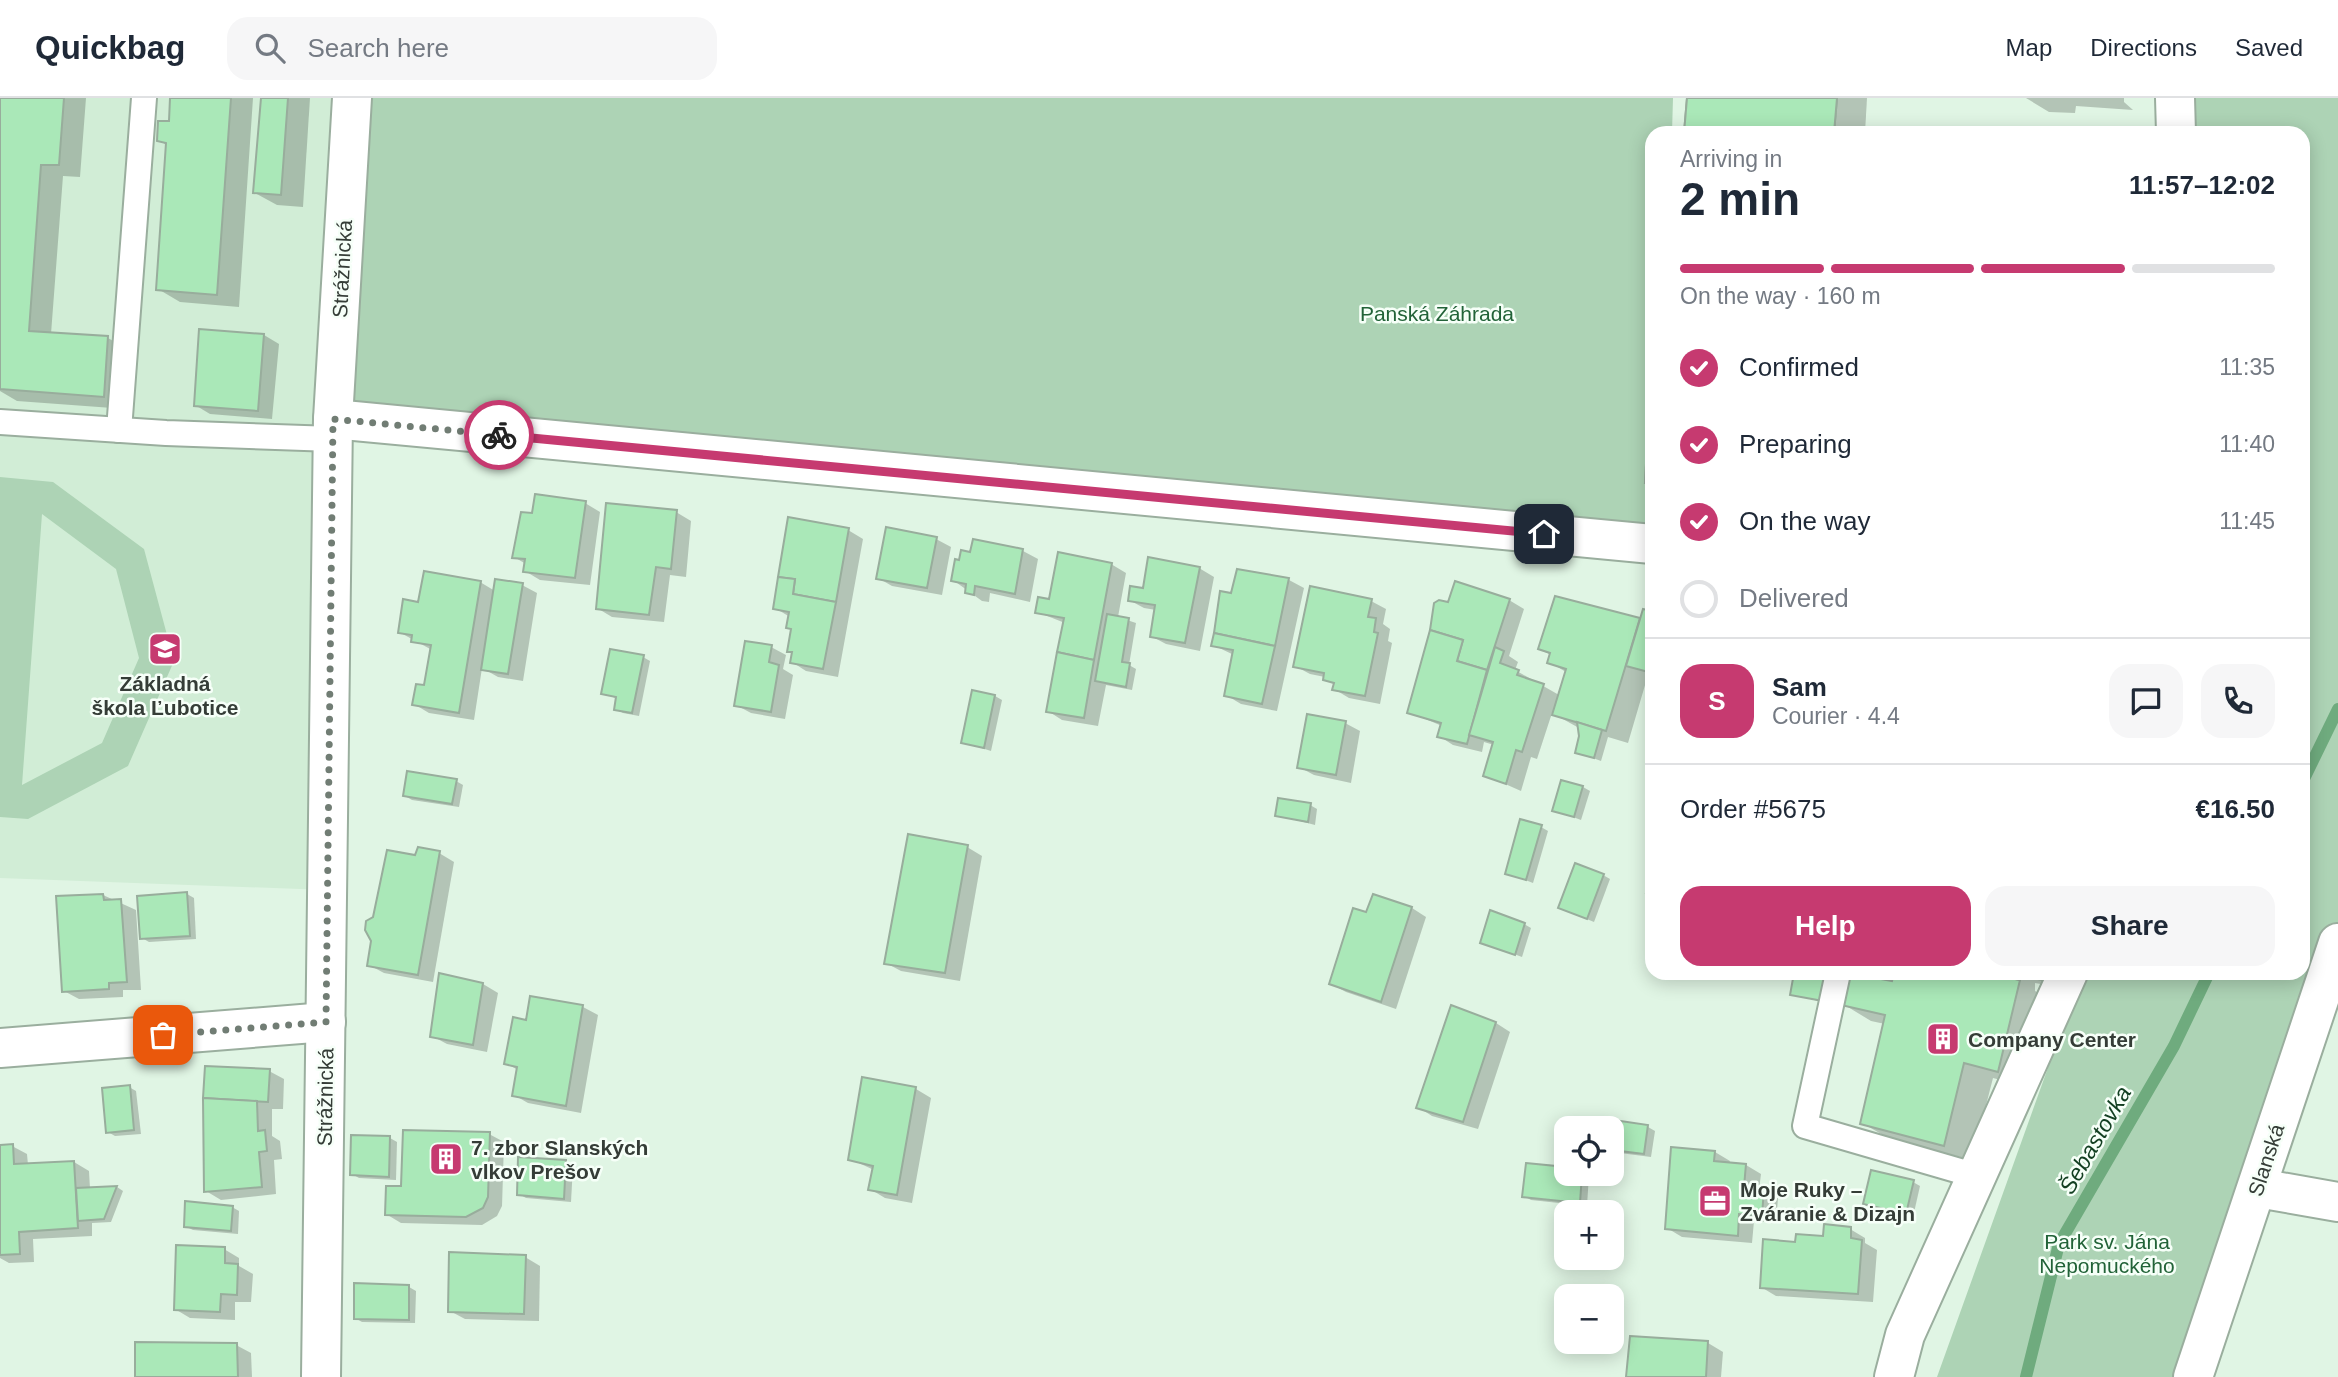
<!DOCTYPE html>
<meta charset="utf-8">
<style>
:root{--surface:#fff;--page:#f6f6f7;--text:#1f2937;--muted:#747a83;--line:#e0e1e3;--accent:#c63a70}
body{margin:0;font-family:Helvetica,sans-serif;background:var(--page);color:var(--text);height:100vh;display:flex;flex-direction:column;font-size:26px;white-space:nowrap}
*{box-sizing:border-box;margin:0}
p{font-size:23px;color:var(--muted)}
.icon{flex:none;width:38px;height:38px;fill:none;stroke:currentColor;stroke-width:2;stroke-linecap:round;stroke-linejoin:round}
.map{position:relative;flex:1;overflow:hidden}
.sheet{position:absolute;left:1645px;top:28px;width:665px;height:854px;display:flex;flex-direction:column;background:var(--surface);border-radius:21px;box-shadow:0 4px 18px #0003}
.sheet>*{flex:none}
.buttons{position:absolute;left:1554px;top:1018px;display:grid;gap:14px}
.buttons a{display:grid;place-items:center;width:70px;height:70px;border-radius:14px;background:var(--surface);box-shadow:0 4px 18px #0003;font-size:35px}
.pin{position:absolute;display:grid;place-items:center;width:60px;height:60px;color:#fff;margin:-30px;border-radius:14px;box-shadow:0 4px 10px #0006}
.courier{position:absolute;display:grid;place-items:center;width:70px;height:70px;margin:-35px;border:5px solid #c63a70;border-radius:50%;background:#fff;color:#222;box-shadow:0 2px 9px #0007}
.headline em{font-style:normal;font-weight:800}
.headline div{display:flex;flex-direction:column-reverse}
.headline{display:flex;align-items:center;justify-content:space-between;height:119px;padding:0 35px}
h1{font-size:46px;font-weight:800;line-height:52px}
.bar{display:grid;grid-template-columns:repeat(4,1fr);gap:10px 7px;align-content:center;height:84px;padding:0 35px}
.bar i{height:9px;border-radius:5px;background:var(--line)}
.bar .active{background:var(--accent)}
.bar p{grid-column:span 4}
.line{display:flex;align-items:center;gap:18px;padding:0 35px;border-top:2px solid var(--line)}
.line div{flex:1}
.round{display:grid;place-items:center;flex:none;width:74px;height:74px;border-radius:21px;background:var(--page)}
ol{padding:0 35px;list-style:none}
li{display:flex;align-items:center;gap:21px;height:77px}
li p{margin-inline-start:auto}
li .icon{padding:7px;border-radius:50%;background:var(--accent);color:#fff;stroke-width:4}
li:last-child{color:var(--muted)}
li i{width:38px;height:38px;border:4px solid var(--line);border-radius:50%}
.button{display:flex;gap:14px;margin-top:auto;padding:14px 35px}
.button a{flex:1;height:80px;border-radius:21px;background:var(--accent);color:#fff;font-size:28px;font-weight:800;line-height:80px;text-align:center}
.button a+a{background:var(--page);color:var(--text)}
header{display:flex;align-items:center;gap:42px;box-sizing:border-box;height:98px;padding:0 35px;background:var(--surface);border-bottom:2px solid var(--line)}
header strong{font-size:33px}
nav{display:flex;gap:38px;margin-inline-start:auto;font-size:24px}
.search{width:490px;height:63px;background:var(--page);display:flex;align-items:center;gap:18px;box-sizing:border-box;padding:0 24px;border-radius:21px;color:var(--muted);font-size:26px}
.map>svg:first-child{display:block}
.built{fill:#d1edd6}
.green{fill:#add3b5;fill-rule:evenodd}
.shadow{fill:#0003}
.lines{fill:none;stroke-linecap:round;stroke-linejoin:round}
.stream{stroke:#6fab7e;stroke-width:12}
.building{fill:#aae8b8;stroke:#98ad9c;stroke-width:2}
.service-casing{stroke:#9aae9e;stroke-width:28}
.minor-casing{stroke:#9aae9e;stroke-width:42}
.service{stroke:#fff;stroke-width:24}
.minor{stroke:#fff;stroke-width:38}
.done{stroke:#717d74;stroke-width:7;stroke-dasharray:0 12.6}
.route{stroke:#c63a70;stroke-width:9}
.labels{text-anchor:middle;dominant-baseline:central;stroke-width:5;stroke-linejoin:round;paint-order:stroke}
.street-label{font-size:21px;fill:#353d37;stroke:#f6fff8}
.park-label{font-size:21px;fill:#226338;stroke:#f6fff8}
.poi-label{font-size:21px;font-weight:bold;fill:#353d37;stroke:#f6fff8;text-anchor:start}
.water-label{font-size:23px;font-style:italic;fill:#123f21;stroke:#f6fff8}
</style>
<header>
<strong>Quickbag</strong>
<div class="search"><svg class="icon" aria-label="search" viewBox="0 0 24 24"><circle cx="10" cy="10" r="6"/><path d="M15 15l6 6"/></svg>Search here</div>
<nav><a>Map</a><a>Directions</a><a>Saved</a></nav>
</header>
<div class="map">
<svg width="2338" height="1279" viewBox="0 0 2338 1279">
<rect width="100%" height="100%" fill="#e0f5e4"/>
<polygon class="built" points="0,0 357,0 327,792 0,780"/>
<g class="green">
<polygon points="357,0 1673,0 1672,35 1652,35 1652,452 333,319"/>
<polygon points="2182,0 2338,0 2338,859 2206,1279 1937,1279 2082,875 2303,875 2303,35 2183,35"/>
<path d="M0 379 53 384 144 451 174 563 128 668 28 721 0 719ZM42 416 116 471 139 560 102 645 22 687Z"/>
</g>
<g class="shadow">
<polygon points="0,0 86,0 80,79 63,78 51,236 108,240 130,253 126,311 17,303 0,293"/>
<polygon points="172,0 253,0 239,209 180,204 158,191 168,48 159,42 170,25"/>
<polygon points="262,0 310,0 303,109 277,107 255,95"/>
<polygon points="1688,0 1867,0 1865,35 1686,35"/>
<polygon points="2026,0 2124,0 2124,4 2133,12 2076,8 2075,15 2049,14"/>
<polygon points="201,233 264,237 279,246 272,321 210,316 195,307"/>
<polygon points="585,405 600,414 590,487 540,482 525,473 526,466 514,459 533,417"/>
<polygon points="676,414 691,423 686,479 670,477 664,524 612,519 597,510"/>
<polygon points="848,432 863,441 838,579 806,573 792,564 790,519 775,510"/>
<polygon points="936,441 951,449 942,497 892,488 878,480"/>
<polygon points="1023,453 1038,461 1030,504 990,495 989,504 982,503 953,482"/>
<polygon points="1111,466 1126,475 1118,519 1136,525 1129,567 1136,571 1132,592 1106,587 1098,628 1062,622 1048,613 1065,525 1037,514"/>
<polygon points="1199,470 1214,479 1200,553 1166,546 1151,538 1156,512 1144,510 1129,502 1144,492"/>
<polygon points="1239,473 1289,482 1304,490 1277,613 1241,606 1226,597 1234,557 1213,547"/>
<polygon points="480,484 495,493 522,487 537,495 523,583 498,579 482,570 474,622 429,615 414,606 426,590 432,552 399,534 419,506"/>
<polygon points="1556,501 1641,522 1652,515 1652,578 1648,577 1628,645 1608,639 1601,663 1577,654 1579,630 1552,615 1537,661 1531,659 1521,693 1485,677 1494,647 1484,644 1482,654 1453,647 1439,638 1442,628 1409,614 1436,506 1509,502 1524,511 1509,558 1518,564 1515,572 1559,597 1566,574 1549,564 1551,557 1540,551"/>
<polygon points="1371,503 1386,511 1383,526 1390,531 1388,543 1392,545 1380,606 1349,600 1334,591 1335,587 1325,579 1310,576 1295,568"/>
<polygon points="771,549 786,557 783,571 793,577 785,621 751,615 736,607"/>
<polygon points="643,559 650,563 639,618 623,615 616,611 618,601 603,595"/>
<polygon points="995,598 1002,602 991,653 963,644"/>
<polygon points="1345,625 1360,633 1351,685 1314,677 1299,669"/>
<polygon points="456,683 463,687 459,709 412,702 405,698"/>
<polygon points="1583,689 1590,693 1581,722 1554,712"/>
<polygon points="1310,707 1317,711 1315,727 1277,717"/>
<polygon points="1541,729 1548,733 1533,785 1507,775"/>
<polygon points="967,749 982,758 960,883 901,873 886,865"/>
<polygon points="439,755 454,764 433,884 384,875 369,867 375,820 416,759"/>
<polygon points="1603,777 1610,781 1594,824 1560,810"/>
<polygon points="187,796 194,800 196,841 149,844 142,840"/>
<polygon points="103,797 136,812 141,892 123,892 123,899 79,901 64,893"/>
<polygon points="1412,810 1426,819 1396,911 1346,894 1331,886 1367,816"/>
<polygon points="1524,826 1531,830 1522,859 1482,844"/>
<polygon points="1796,875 1830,906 1792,896"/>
<polygon points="1851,875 1893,885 1896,875 2064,875 2058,889 2035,885 2035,893 2048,900 2027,989 1993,980 1972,1062 1890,1041 1862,1025 1885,926 1871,923 1843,906"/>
<polygon points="441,877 483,886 498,895 487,954 447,946 432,938"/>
<polygon points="531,900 583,909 598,917 581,1015 528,1005 514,997 518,972 506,965 527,924"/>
<polygon points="1496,925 1510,934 1478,1031 1432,1018 1418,1009"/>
<polygon points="269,973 284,981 283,1011 272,1011 272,1038 280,1043 282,1061 274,1062 276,1096 221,1102 206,1093"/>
<polygon points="863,981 916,991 931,1000 912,1105 885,1100 870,1091 874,1072 850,1061"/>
<polygon points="129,989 136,993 141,1036 115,1038 108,1034"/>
<polygon points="1648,1029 1655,1033 1651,1059 1612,1054 1612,1031"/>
<polygon points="489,1036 504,1044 502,1108 497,1118 482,1127 401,1125 386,1116 403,1090"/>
<polygon points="390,1040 397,1044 396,1082 359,1080 352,1076"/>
<polygon points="12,1048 27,1056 28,1067 74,1064 89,1073 90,1091 117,1089 123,1093 111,1124 92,1125 92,1138 33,1141 34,1164 9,1165 0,1160 0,1049"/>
<polygon points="1715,1054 1730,1063 1729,1066 1746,1067 1761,1076 1759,1092 1778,1100 1776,1125 1754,1123 1752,1145 1682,1139 1667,1130"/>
<polygon points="566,1064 573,1068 571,1104 526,1100 519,1096"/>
<polygon points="1528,1067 1566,1071 1566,1076 1589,1077 1587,1108 1531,1102 1524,1098"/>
<polygon points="1913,1084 1920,1088 1913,1119 1865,1105"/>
<polygon points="232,1109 239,1113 238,1136 193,1132 185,1128"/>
<polygon points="1850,1131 1865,1140 1865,1145 1877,1152 1873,1204 1776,1198 1761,1189 1825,1140"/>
<polygon points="224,1151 239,1160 239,1168 253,1176 251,1204 235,1204 235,1222 190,1220 175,1211"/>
<polygon points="525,1159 540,1168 539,1223 465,1221 450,1213"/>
<polygon points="409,1189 416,1193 415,1225 362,1224 355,1220"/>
<polygon points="1708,1245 1723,1254 1721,1279 1627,1279"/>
<polygon points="236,1247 251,1255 252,1279 136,1279"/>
</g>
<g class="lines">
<g class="stream">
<polyline points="2303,683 2338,611"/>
<polyline points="2026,1279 2059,1146 2174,948 2209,875"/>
</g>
</g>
<g class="building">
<polygon points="0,0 64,0 59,67 41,67 29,233 108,238 104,299 0,291"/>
<polygon points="170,0 231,0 217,197 156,192 166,45 157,43 158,23 169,23"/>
<polygon points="261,0 288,0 281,97 253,95"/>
<polygon points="1687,0 1837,0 1834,35 1684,35"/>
<polygon points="1687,0 1837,0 1834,35 1684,35"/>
<polygon points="2045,31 2103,33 2103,35 2044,35"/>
<polygon points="2045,31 2103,33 2103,35 2044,35"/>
<polygon points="199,231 264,236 258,313 194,308"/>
<polygon points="1652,255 1652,385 1645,385"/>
<polygon points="1652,255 1652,385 1645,385"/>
<polygon points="535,396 586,403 575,480 523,474 525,461 512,460 521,414 532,415"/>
<polygon points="606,405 677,412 671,471 656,469 649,517 596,511"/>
<polygon points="788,419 849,430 836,504 793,496 795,481 778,479"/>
<polygon points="886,429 937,439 927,490 876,481"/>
<polygon points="973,441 1023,451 1015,496 975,488 974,497 965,495 966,486 951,483 955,461 959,462 961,452 970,454"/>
<polygon points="1058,454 1112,465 1094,562 1057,554 1064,520 1035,515 1038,499 1049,501"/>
<polygon points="1148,459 1200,469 1185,545 1150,539 1155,507 1128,503 1130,488 1143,490"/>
<polygon points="1237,471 1289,480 1275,548 1214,535 1220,493 1231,495"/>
<polygon points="424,473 481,483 459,615 412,607 416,586 424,587 431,547 411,544 412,537 398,535 403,501 418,504"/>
<polygon points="778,479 795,481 793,496 836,504 823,571 790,565 792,554 787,554 791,531 786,530 789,514 773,511"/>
<polygon points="495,481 523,485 508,576 481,572"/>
<polygon points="1455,483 1510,501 1487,572 1457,563 1463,542 1430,532 1434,505 1439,502 1448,504"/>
<polygon points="1310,488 1372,501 1368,519 1376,520 1374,534 1378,535 1365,598 1332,592 1334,585 1323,582 1324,575 1293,569"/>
<polygon points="1555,498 1640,520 1606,633 1552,617 1566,571 1547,565 1550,555 1538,551"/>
<polygon points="1643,511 1652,513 1652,575 1626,568"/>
<polygon points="1107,516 1129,520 1122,564 1130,565 1126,589 1095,583"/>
<polygon points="1430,532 1463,542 1457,563 1487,572 1467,646 1437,639 1441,625 1407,615"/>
<polygon points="1214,535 1275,548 1262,606 1224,598 1233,552 1211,548"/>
<polygon points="745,543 772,547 769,564 779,567 771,614 734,608"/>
<polygon points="1495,549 1504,553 1500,565 1519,572 1517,577 1544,586 1522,654 1516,652 1506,686 1483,678 1493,644 1469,637"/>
<polygon points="610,551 644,557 632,615 614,612 616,599 601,596"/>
<polygon points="1057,554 1094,562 1084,620 1046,614"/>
<polygon points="972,592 995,597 984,650 961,645"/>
<polygon points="1307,616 1346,623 1336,677 1297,670"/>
<polygon points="1577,624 1602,632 1594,660 1575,655 1579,638"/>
<polygon points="407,673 457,681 452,706 403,698"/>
<polygon points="1561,682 1583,688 1574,719 1552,713"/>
<polygon points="1278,700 1311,705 1308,724 1275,718"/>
<polygon points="1520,721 1542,727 1526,782 1505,776"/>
<polygon points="908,736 968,747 945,875 884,866"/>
<polygon points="418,749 440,753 418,877 367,868 371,843 365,832 366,823 373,819 387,752 415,757"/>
<polygon points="1575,765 1604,776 1587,821 1558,810"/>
<polygon points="1652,776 1652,797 1646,795"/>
<polygon points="187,794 190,838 140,841 137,798"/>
<polygon points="103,796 104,802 121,801 127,884 109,885 109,891 62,894 56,798"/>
<polygon points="1373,796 1412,809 1381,904 1329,886 1353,810 1366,814"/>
<polygon points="1490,812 1525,825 1515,857 1480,845"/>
<polygon points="439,875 483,885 473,947 430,939"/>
<polygon points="1794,875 1828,875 1823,903 1790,897"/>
<polygon points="1849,875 1892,883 1894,875 1988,875 2020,882 1998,974 1964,965 1944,1048 1860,1026 1885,917 1841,907"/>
<polygon points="1988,875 2045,875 2043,882 2021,878 2020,882"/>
<polygon points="530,898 583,907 566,1008 512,998 517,969 504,966 513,919 526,922"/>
<polygon points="1451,907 1496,924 1463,1024 1416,1010"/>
<polygon points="205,968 270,971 268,1004 203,1000"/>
<polygon points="862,979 916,989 897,1097 868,1092 873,1068 848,1062"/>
<polygon points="130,987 134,1032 106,1035 102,990"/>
<polygon points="203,1000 257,1003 258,1033 265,1032 267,1053 259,1054 262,1089 204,1094"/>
<polygon points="1607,1021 1648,1027 1644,1056 1612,1052 1612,1031 1606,1031"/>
<polygon points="403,1032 490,1034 488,1099 483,1110 466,1119 385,1117 386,1088 401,1088"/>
<polygon points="351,1037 390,1038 389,1079 350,1077"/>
<polygon points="13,1046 14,1066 74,1063 78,1130 19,1134 20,1156 0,1157 0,1047"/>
<polygon points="1671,1049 1715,1053 1714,1063 1746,1066 1744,1089 1764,1090 1762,1118 1739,1116 1738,1138 1665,1131"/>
<polygon points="518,1059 566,1062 564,1101 517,1097"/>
<polygon points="1526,1065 1566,1069 1566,1076 1582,1076 1580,1105 1522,1099"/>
<polygon points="1871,1072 1914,1082 1906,1116 1863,1106"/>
<polygon points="117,1088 104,1121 78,1123 76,1090"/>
<polygon points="185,1103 233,1108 231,1133 184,1129"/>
<polygon points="1824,1126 1851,1129 1851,1140 1862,1142 1858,1196 1760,1190 1763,1141 1795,1144 1796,1136 1823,1138"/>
<polygon points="176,1147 225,1149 225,1165 238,1166 237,1197 221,1196 220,1214 174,1212"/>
<polygon points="449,1154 526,1157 524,1216 448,1214"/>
<polygon points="354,1185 409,1187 409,1222 354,1221"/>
<polygon points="1630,1238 1708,1243 1706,1279 1626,1279"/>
<polygon points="135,1244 237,1245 238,1279 135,1279"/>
</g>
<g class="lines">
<defs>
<g id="service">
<polyline points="0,324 166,335 333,341"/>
<polyline points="119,332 144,0"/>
<polyline points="1838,875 1805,1028 1977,1078"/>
</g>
<g id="minor">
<polyline points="2175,0 2176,35"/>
<polyline points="333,321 1652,446"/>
<polyline points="0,950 326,924"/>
<polyline points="2258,1090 2338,1104"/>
<polyline points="321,1279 333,321 352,0"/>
<polyline points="1894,1279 1905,1237 2068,875"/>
<polyline points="2193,1279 2338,845"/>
</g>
</defs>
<use href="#service" class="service-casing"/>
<use href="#minor" class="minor-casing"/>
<use href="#service" class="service"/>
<use href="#minor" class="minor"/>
</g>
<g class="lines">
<polyline class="done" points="163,937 326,924 333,321 499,337"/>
<polyline class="route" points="499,337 1544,436"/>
</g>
<defs>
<symbol id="school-square" viewBox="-11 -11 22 22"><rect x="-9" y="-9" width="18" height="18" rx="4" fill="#c63a70" stroke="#f6fff8"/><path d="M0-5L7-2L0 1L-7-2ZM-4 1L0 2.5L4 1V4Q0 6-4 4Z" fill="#fff"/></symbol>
<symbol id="building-square" viewBox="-11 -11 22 22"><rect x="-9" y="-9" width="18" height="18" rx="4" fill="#c63a70" stroke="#f6fff8"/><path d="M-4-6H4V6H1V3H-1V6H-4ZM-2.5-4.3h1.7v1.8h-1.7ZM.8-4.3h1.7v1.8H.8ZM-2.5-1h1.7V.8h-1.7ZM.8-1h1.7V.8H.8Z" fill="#fff"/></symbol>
<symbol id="office-square" viewBox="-11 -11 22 22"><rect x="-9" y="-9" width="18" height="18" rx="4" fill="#c63a70" stroke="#f6fff8"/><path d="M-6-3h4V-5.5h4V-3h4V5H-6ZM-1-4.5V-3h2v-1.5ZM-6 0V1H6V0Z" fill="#fff"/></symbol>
</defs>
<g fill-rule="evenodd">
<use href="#school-square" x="146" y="532" width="38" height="38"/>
<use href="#building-square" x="1924" y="922" width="38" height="38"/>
<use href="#building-square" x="427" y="1042" width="38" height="38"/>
<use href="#office-square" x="1696" y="1084" width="38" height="38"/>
</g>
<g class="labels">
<g class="street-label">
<text transform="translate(342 171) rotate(-87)">Strážnická</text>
<text transform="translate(325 999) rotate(-89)">Strážnická</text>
<text transform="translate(2266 1062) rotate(-72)">Slanská</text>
</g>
<g class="park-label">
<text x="1437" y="215">Panská Záhrada</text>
<text x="2107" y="1143">Park sv. Jána<tspan x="2107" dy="24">Nepomuckého</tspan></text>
</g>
<g class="poi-label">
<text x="165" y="585" text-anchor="middle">Základná<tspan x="165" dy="24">škola Ľubotice</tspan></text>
<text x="1968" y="941">Company Center</text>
<text x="471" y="1049">7. zbor Slanských<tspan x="471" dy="24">vlkov Prešov</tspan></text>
<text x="1740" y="1091">Moje Ruky –<tspan x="1740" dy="24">Zváranie &amp; Dizajn</tspan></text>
</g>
<g class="water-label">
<text transform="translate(2095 1042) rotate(-60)">Šebastovka</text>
</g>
</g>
</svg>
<div class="buttons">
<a><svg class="icon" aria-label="locate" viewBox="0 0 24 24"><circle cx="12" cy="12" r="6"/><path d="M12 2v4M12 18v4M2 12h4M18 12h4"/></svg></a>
<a>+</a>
<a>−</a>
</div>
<div class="pin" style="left:163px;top:937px;background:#ea580c"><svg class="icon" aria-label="bag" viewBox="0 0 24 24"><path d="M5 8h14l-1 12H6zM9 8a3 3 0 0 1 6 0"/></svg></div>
<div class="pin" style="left:1544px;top:436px;background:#1f2937"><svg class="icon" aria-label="home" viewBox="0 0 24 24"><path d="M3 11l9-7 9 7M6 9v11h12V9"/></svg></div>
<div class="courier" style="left:499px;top:337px"><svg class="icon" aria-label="bike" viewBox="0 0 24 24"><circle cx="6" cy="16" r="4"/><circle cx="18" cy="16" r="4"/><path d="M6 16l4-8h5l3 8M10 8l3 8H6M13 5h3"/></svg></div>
<section class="sheet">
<div class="headline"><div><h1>2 min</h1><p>Arriving in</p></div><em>11:57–12:02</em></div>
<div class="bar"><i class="active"></i><i class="active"></i><i class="active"></i><i></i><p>On the way · 160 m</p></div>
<ol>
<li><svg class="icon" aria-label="check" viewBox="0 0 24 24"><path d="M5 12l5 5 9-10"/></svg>Confirmed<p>11:35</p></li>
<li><svg class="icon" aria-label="check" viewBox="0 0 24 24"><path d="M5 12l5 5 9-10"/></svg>Preparing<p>11:40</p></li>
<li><svg class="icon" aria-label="check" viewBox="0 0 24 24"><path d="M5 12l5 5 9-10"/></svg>On the way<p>11:45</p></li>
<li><i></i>Delivered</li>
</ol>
<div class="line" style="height:126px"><b class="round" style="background:var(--accent);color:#fff">S</b><div><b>Sam</b><p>Courier · 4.4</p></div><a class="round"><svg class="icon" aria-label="chat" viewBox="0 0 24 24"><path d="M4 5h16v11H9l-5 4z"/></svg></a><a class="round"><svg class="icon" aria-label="phone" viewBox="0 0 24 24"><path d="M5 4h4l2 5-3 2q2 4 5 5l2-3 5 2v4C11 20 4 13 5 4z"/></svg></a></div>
<div class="line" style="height:91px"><div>Order #5675</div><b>€16.50</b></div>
<div class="button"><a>Help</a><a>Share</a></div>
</section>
</div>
